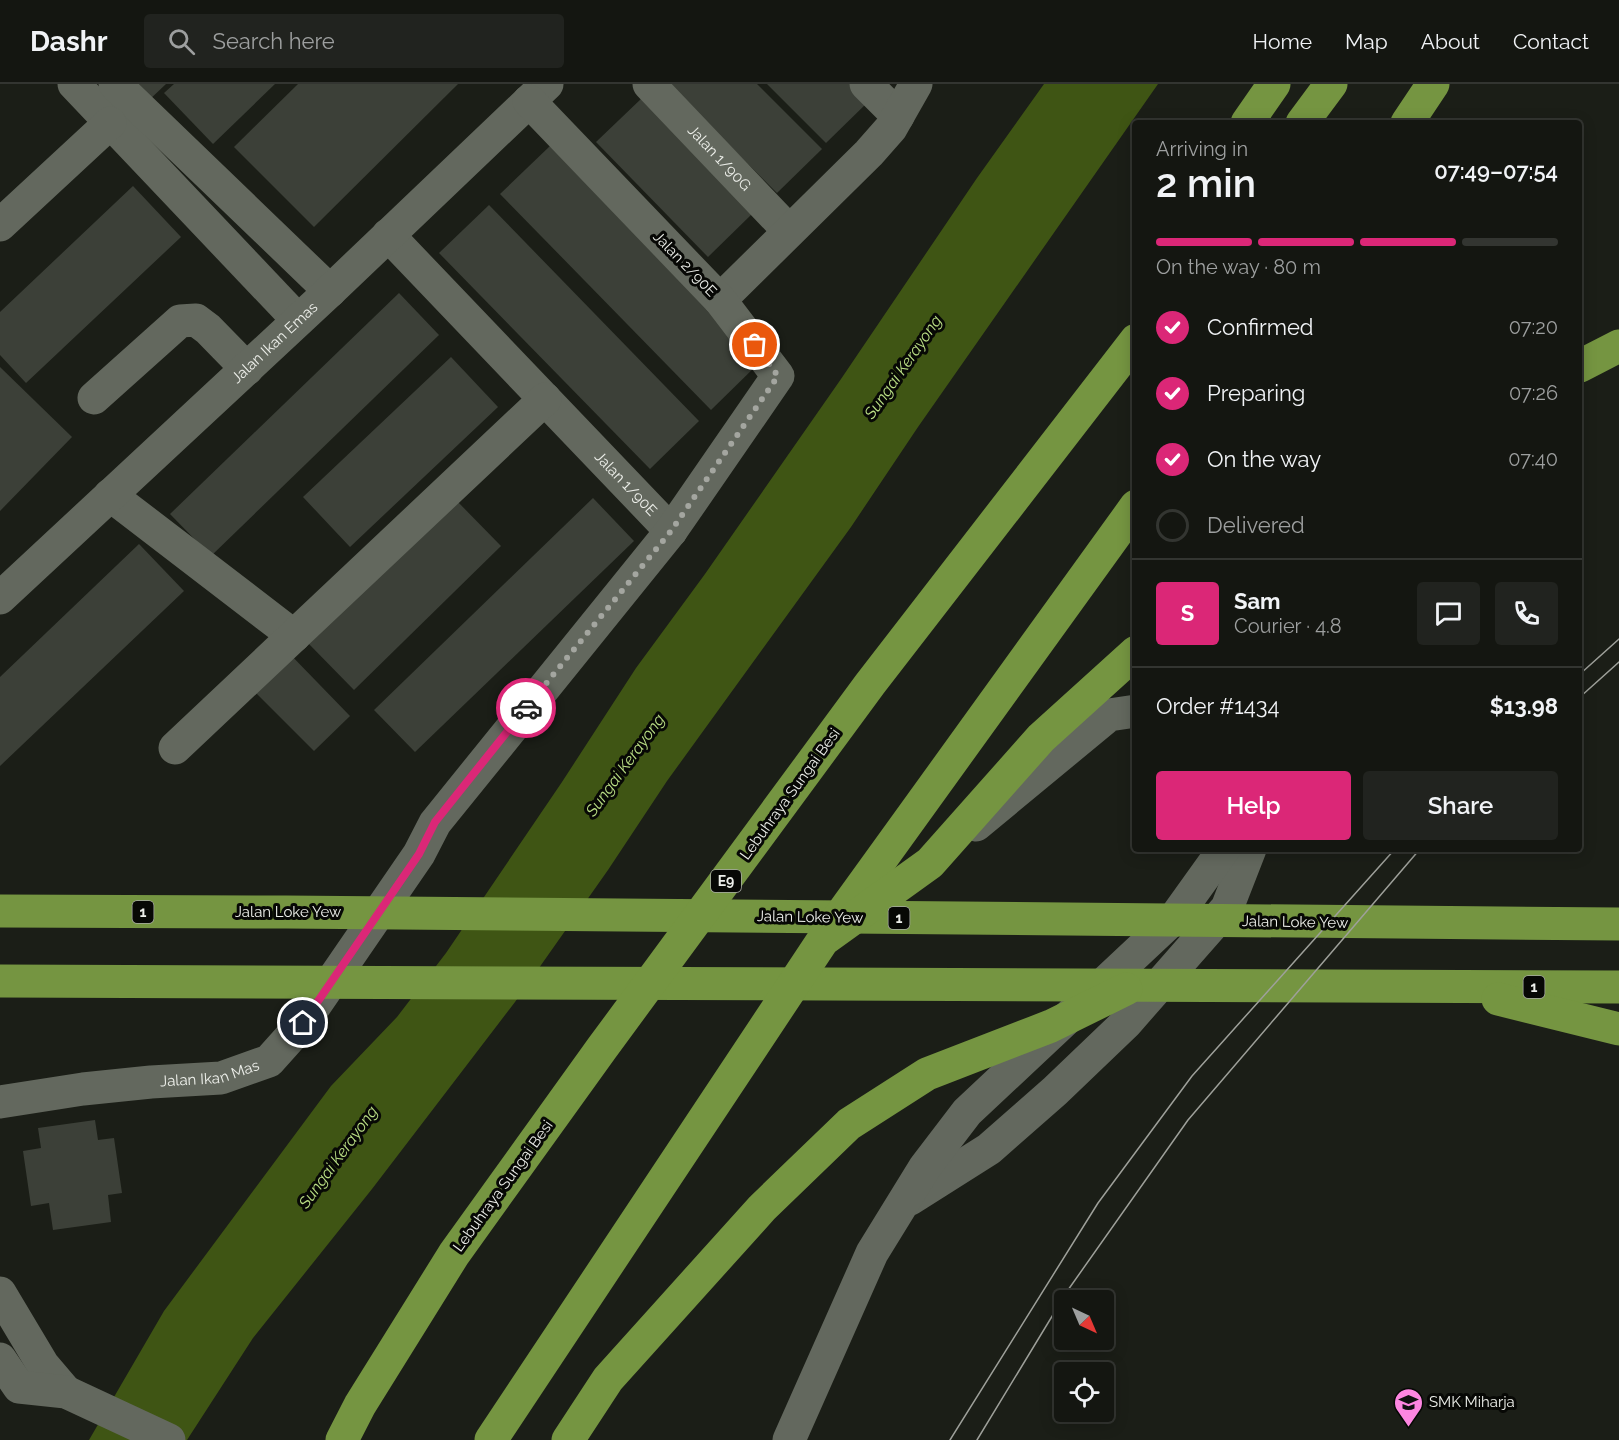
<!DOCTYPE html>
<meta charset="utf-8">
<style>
:root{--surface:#141611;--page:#21231f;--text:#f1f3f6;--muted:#9d9f9f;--line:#333531;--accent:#db2777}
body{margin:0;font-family:Raleway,sans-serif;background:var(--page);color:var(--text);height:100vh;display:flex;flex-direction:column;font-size:22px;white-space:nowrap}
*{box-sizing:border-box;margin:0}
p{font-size:20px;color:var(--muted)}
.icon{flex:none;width:33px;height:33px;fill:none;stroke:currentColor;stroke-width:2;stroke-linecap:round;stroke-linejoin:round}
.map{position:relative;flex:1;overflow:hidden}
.sheet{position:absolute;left:1132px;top:36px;width:450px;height:732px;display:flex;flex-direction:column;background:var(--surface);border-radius:6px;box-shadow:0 3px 15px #0003,0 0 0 2px var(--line)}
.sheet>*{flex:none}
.needle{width:39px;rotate:136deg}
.buttons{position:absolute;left:1054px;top:1206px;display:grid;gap:12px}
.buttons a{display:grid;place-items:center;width:60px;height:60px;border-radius:6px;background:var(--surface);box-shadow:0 3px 15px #0003,0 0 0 2px var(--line);font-size:30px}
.pin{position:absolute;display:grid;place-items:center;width:51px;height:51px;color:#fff;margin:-26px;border:3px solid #fff;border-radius:50%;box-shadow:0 2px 6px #0007}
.courier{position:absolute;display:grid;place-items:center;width:60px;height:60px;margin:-30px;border:4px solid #db2777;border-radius:50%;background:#fff;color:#222;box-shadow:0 2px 8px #0007}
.headline em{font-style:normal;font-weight:600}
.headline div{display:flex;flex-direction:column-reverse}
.headline{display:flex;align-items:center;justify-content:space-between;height:102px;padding:0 24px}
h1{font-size:39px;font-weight:600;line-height:45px}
.bar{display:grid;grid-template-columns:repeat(4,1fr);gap:9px 6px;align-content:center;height:72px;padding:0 24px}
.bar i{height:8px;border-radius:4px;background:var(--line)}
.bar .current{background:var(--accent)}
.bar p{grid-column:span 4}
.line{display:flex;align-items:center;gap:15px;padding:0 24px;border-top:2px solid var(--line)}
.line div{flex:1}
.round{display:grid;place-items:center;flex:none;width:63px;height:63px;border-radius:6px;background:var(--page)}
ol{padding:0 24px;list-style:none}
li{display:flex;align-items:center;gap:18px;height:66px}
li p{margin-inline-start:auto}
li .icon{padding:6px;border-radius:50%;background:var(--accent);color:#fff;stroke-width:4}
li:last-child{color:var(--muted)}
li i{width:33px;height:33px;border:3px solid var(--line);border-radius:50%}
.cta{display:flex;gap:12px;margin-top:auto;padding:12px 24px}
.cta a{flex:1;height:69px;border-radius:6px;background:var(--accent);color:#fff;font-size:24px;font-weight:600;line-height:69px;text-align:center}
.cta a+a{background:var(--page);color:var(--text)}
header{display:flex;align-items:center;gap:36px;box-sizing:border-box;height:84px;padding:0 30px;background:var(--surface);border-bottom:2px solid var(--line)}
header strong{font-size:28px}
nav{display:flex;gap:33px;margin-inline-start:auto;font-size:21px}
.search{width:420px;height:54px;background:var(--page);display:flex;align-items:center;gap:15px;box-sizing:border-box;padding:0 21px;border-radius:6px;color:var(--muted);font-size:22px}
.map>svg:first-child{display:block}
.water{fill:#3f5514}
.building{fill:#3c4038}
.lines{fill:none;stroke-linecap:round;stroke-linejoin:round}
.minor{stroke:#63685e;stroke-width:33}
.highway{stroke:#759541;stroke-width:33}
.tram{stroke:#9ea09a;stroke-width:1.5}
.done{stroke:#a4a6a0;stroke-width:6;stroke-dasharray:0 10.8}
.route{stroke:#db2777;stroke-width:8}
.labels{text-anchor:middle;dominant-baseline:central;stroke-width:6;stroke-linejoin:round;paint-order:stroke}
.shield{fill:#070805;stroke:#a8aaa5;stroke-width:1.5}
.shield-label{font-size:14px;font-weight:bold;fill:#edefea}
.street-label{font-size:15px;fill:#edefea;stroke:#070805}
.poi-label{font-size:15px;fill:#edefea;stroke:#070805;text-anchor:start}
.water-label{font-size:16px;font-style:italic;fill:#bce186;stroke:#070805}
</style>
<header>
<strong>Dashr</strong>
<div class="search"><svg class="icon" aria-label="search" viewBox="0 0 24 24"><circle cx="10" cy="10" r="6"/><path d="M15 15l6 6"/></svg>Search here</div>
<nav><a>Home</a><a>Map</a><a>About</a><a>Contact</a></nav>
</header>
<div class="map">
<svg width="1619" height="1356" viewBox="0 0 1619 1356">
<rect width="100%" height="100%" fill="#1b1e17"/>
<polygon class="water" points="1044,0 1158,0 918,343 851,443 667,697 608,786 515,918 372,1105 253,1254 187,1356 89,1356 164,1227 331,1002 397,933 446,869 562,698 636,584 705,490 841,295 977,94"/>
<g class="building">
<polygon points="129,0 166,0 147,18"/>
<polygon points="174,0 275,0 213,60 164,9"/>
<polygon points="298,0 458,0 314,143 234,63"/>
<polygon points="668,0 757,0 822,65 777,109"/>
<polygon points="767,0 856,0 871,15 826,59"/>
<polygon points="642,14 753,129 708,173 596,58"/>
<polygon points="550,62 760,278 711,326 500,110"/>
<polygon points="133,102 181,153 26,299 0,271 0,228"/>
<polygon points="489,121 699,337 650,385 439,169"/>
<polygon points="399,209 439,251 211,472 170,430"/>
<polygon points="451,273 498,323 350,463 303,413"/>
<polygon points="0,283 72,353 0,427"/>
<polygon points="593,414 634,457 415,668 374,626"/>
<polygon points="455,415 501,462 354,606 308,559"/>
<polygon points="139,460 184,507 0,682 0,593"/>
<polygon points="285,565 350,632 314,667 249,602"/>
<polygon points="95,1036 98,1056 114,1054 122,1109 108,1111 111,1138 53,1146 49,1119 31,1122 23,1067 41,1064 38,1044"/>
</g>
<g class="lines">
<g class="minor">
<polyline points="74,0 298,236"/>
<polyline points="115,0 330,207"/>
<path id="s1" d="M649 0 789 147"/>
<polyline points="866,0 898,32"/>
<polyline points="0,141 110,39"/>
<path id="s2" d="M388 151 671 447"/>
<polyline points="720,216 869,69 891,44 916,0"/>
<polyline points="94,314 180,237 196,236 208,245 247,285"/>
<polyline points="110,411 294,552"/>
<path id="s3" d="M0 514 330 207 547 0"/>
<polyline points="175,664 545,315"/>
<polyline points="976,741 1109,631 1136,627"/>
<path id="s4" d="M0 1018 83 1005 151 998 221 994 269 977 303 939 419 770 435 739 671 447 778 292 720 216 529 17"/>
<polyline points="910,1115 989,1065 1055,1007 1126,939 1227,824 1250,765"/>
<polyline points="0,1209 43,1281 66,1308"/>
<polyline points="0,1275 19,1303 66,1308 169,1356"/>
<polyline points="789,1356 872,1169 925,1083 967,1028 1176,832 1224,765"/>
</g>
<g class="highway">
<polyline points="1247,39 1274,0"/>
<polyline points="1302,39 1331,0"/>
<polyline points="1407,39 1433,0"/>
<polyline points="1580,282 1619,262"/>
<polyline points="0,827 286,828 1619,840"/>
<polyline points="838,835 1136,422"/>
<polyline points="0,897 1619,903"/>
<polyline points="1498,915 1619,945"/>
<polyline points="342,1356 360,1321 454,1170 602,964 870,600 1136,256"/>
<polyline points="491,1356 823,856 930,779 1041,654 1136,568"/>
<polyline points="568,1356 608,1295 762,1124 849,1040 927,990 1051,942 1126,905"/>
</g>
<g class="tram">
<polyline points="1580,590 1619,555"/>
<polyline points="1580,613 1619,578"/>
<polyline points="950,1356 1098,1119 1192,992 1395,765"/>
<polyline points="977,1356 1068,1206 1188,1036 1420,765"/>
</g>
</g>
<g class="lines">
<polyline class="done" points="526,624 671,447 778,292 755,261"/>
<polyline class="route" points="303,939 419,770 435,738 526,624"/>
</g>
<defs>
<symbol id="school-pin" viewBox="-11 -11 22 30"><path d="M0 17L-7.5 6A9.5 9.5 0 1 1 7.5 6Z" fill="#fe86e1" stroke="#070805"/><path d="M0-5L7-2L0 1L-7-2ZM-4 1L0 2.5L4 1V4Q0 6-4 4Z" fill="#111"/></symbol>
</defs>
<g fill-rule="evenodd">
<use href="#school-pin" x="1392" y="1302" width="33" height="45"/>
</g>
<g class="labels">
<g class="shield">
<rect x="711" y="786" width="30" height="22" rx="4.5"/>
<rect x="132.5" y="817" width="21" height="22" rx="4.5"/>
<rect x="888.5" y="823" width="21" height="22" rx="4.5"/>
<rect x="1523.5" y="892" width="21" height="22" rx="4.5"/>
</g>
<g class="shield-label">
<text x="726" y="797">E9</text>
<text x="143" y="828">1</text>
<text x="899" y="834">1</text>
<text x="1534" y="903">1</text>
</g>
<g class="street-label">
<text stroke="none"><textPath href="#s1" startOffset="102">Jalan 1/90G</textPath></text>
<text transform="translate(685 180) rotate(46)">Jalan 2/90E</text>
<text stroke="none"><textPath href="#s3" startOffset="375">Jalan Ikan Emas</textPath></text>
<text stroke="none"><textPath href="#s2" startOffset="344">Jalan 1/90E</textPath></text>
<text transform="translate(790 710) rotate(-54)">Lebuhraya Sungai Besi</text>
<text x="288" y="828">Jalan Loke Yew</text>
<text transform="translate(810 833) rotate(1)">Jalan Loke Yew</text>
<text transform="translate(1295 838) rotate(1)">Jalan Loke Yew</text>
<text stroke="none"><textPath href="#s4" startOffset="212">Jalan Ikan Mas</textPath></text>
<text transform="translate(503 1102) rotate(-54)">Lebuhraya Sungai Besi</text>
</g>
<g class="poi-label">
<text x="1429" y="1318">SMK Miharja</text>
</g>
<g class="water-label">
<text transform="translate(903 283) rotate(-55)">Sungai Kerayong</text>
<text transform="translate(625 681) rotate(-54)">Sungai Kerayong</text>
<text transform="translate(338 1073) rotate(-54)">Sungai Kerayong</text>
</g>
</g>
</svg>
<div class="buttons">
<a><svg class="needle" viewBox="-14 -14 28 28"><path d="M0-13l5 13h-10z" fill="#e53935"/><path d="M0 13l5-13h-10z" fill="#9d9f9f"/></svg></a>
<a><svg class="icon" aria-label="locate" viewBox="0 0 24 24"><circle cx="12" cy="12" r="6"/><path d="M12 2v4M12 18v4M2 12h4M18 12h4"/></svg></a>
</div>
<div class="pin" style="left:755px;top:261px;background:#ea580c"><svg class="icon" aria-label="bag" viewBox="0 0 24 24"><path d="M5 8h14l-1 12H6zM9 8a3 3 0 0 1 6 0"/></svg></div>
<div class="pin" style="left:303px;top:939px;background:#1f2937"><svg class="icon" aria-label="home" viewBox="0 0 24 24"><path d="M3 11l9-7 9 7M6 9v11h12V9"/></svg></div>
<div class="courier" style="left:526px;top:624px"><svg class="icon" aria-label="car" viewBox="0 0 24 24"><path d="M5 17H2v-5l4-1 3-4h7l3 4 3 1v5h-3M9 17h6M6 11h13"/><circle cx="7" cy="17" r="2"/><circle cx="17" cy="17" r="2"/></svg></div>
<section class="sheet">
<div class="headline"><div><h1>2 min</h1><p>Arriving in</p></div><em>07:49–07:54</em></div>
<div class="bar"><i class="current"></i><i class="current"></i><i class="current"></i><i></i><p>On the way · 80 m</p></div>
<ol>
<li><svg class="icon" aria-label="check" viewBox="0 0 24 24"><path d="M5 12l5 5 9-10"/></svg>Confirmed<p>07:20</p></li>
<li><svg class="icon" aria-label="check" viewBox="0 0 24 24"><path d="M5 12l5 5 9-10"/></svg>Preparing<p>07:26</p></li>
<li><svg class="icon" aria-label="check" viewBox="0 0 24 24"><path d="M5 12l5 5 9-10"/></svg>On the way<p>07:40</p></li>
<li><i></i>Delivered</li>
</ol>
<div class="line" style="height:108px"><b class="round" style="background:var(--accent);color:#fff">S</b><div><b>Sam</b><p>Courier · 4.8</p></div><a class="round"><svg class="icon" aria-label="chat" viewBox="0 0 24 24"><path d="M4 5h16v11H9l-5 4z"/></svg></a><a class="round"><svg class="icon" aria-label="phone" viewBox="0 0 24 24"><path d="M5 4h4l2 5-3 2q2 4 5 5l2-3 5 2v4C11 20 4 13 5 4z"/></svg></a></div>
<div class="line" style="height:78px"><div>Order #1434</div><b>$13.98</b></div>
<div class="cta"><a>Help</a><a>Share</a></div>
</section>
</div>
